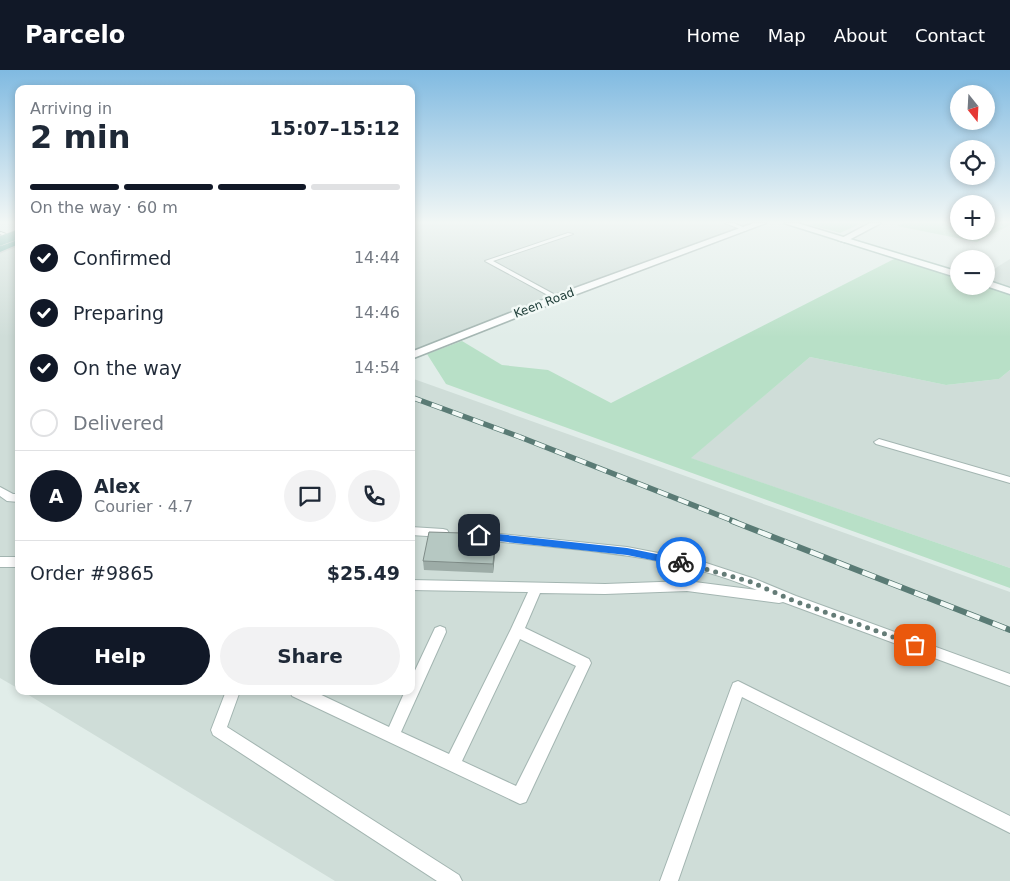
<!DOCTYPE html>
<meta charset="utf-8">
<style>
:root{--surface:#fff;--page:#f2f2f3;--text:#1f2937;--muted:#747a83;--line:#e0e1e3;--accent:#111827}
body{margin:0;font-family:"DejaVu Sans",sans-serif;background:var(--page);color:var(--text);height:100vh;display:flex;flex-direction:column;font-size:19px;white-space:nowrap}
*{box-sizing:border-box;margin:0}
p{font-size:16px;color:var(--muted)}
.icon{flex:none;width:28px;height:28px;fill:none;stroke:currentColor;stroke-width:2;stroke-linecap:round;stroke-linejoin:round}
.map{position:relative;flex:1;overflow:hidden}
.sheet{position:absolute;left:15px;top:15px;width:400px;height:610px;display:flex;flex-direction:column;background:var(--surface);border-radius:10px;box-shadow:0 2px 8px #0003}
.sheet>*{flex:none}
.needle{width:32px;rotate:162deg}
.controls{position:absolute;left:950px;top:15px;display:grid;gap:10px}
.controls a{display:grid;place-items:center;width:45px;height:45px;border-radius:50%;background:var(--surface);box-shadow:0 2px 8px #0003;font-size:25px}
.pin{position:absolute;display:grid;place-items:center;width:42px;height:42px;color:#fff;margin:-21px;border-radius:10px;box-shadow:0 2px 8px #0006}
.courier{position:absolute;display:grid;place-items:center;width:50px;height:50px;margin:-25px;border:4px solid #1a73e8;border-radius:50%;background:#fff;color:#222;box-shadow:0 1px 6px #0007}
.head em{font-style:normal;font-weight:600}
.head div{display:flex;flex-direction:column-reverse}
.head{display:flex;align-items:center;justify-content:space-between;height:85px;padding:0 15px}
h1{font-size:32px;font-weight:600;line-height:38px}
.bar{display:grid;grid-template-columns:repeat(4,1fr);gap:8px 5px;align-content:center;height:60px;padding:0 15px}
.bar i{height:6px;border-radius:4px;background:var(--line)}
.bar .selected{background:var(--accent)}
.bar p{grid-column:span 4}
.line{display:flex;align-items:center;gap:12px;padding:0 15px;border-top:1px solid var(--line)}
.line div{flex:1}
.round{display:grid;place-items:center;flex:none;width:52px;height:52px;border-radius:26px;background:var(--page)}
ol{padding:0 15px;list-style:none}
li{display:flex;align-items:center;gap:15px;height:55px}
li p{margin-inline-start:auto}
li .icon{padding:5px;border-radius:50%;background:var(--accent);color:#fff;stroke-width:4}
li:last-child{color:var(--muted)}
li i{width:28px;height:28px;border:2px solid var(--line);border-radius:50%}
.action{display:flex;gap:10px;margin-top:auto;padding:10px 15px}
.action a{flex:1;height:58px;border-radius:30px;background:var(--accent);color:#fff;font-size:20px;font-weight:600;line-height:58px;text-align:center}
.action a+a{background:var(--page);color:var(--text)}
header{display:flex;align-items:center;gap:30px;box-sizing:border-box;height:70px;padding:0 25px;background:var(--accent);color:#fff}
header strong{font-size:24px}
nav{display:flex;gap:28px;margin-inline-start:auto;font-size:18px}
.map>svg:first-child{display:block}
.built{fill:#cfddd8}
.green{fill:#b8e0c7}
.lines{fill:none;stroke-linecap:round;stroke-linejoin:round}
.lane-casing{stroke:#a3b5b1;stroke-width:2}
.street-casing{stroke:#a3b5b1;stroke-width:3}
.secondary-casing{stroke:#9ebab2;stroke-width:3}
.primary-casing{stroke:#c1c9c8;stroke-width:3}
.lane{fill:#fff;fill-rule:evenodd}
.street{fill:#fff;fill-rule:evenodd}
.secondary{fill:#fff;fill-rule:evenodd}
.primary{fill:#61a69b;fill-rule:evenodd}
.rail-far3-casing{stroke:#5a7b75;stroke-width:4}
.rail-far2-casing{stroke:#5a7b75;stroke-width:4.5}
.rail-far1-casing{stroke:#5a7b75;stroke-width:5.5}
.rail-casing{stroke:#5a7b75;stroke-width:6}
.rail-far3{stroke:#f2f9f6;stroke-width:2.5;stroke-dasharray:7;stroke-linecap:butt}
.rail-far2{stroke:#f2f9f6;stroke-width:3;stroke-dasharray:9;stroke-linecap:butt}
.rail-far1{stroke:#f2f9f6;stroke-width:4;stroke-dasharray:11;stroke-linecap:butt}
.rail{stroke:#f2f9f6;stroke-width:4.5;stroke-dasharray:14;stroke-linecap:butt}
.primary-bridge-casing{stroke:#c1c9c8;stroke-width:10;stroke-linecap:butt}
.primary-bridge{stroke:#61a69b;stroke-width:9}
.wall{fill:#9daca7}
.shaded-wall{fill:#7f8c88}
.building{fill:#b6c8c2;stroke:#7f8c88}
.route{fill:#1a73e8}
.done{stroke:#647c77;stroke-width:5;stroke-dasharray:0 9}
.labels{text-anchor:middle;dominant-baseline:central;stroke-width:5;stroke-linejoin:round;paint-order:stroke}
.far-street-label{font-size:12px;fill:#203f3a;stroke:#f2f9f6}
</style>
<header>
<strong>Parcelo</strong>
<nav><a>Home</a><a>Map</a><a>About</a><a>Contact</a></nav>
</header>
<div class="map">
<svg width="1010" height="811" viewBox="0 0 1010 811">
<rect width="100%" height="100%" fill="#e1ede9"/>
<g class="built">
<polygon points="411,153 754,153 455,266 462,271 411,290"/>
<polygon points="0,162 19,168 19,619 0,608"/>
<polygon points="1010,189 1010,217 986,210 986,204"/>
<polygon points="810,287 946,315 999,309 1010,300 1010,498 690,388"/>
<polygon points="411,308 1010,522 1010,811 335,811 22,621 411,621"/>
</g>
<g class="green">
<polygon points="814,153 862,153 840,163 810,155"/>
<polygon points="903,153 959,153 959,161 986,161 986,153 1010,153 1010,155 977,172 897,156"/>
<polygon points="896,188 959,208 959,216 985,216 1010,224 1010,300 999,309 946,315 810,287 691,388 1010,498 1010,518 446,314 427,284 462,271 502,295 548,300 611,333"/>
</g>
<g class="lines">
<defs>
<g id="lane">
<polygon points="725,153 733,153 748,159 745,161"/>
<polygon points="568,163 573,164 493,191 559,227 559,229 555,229 485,191"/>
<polygon points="879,369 1010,407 1010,413 876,374 874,372"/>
<polygon points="0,417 13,424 19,424 19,432 7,431 0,426"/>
<polygon points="411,457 443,459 447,460 449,463 447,466 443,467 411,465"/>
<path d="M482 462 627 477 700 491 755 509 796 526 1010 604V616L783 532 779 533 687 521 605 524 540 523 525 558 589 589 591 593 526 732 520 734 292 626 290 621H313L389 657 405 621H411V609L435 558 440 556 445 558 446 562 401 662 449 684 511 559 528 522 411 520V510L605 514 687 511 757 520C675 484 571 479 482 470L478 469 476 466 478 463ZM520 569 576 596 516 716 462 691Z"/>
<rect x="0" y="487" width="19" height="10"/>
<polygon points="738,611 1010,746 1010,763 742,627 678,811 660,811 731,618 733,613"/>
<polygon points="226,621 240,621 227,657 459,805 462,811 437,811 213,665 211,660"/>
</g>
<g id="street">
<polygon points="754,153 766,153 561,230 411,289 411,282 553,226"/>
<polygon points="870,153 881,153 845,172 838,170"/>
</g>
<g id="secondary">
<polygon points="784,153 797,153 959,202 959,208"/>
<polygon points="986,210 1010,218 1010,224 986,216"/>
</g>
<polygon id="primary" points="16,169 19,169 19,174 0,182 0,176"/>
</defs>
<use href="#lane" class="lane-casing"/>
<use href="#street" class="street-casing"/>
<use href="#secondary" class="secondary-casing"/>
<use href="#primary" class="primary-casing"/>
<use href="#lane" class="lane"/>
<use href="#street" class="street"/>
<use href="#secondary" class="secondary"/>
<use href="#primary" class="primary"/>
<defs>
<polyline id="rail-far3" points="0,163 19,170"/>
<polyline id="rail-far2" points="411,327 413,328"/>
<polyline id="rail-far1" points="411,327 520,367 736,452"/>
<polyline id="rail" points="732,451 1010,560"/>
</defs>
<use href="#rail-far3" class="rail-far3-casing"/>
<use href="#rail-far2" class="rail-far2-casing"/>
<use href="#rail-far1" class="rail-far1-casing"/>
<use href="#rail" class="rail-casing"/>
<use href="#rail-far3" class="rail-far3"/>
<use href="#rail-far2" class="rail-far2"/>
<use href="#rail-far1" class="rail-far1"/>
<use href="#rail" class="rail"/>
<defs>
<polyline id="primary-bridge" points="0,171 19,164"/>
</defs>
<use href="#primary-bridge" class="primary-bridge-casing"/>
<use href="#primary-bridge" class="primary-bridge"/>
</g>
<polygon class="wall" points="496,474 493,503 424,500 423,491"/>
<polygon class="shaded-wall" points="496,464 496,474 493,503 493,494"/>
<polygon class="building" points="429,462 496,464 493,494 423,491"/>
<linearGradient id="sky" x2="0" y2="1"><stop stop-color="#80bae1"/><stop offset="0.57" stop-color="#f2f7f5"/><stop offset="1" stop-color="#f2f7f5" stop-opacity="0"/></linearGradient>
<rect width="1010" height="267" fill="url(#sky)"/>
<polygon class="route" points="479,462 627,478 681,489 686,492 681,496 627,485 479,469 474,465"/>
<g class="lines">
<polyline class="done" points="681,492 751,512 792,530 915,575"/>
</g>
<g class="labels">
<g class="far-street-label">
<text transform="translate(544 233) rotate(-21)">Keen Road</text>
</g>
</g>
</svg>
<div class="controls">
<a><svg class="needle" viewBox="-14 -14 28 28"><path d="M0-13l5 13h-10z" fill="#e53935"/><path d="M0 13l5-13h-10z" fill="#747a83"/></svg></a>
<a><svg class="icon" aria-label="locate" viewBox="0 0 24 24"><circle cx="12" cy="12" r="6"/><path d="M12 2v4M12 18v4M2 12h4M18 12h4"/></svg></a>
<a>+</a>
<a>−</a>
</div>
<div class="pin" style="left:915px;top:575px;background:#ea580c"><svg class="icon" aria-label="bag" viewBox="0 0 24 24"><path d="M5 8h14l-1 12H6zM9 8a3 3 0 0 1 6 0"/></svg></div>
<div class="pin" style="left:479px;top:465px;background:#1f2937"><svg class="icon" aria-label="home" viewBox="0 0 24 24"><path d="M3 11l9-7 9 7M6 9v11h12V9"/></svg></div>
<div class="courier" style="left:681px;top:492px"><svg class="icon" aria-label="bike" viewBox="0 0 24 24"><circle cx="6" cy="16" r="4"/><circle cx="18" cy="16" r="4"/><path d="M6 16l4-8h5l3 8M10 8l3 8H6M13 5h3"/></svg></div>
<section class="sheet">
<div class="head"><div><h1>2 min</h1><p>Arriving in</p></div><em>15:07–15:12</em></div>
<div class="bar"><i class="selected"></i><i class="selected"></i><i class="selected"></i><i></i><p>On the way · 60 m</p></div>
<ol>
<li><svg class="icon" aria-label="check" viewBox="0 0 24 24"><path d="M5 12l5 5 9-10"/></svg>Confirmed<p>14:44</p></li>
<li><svg class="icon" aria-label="check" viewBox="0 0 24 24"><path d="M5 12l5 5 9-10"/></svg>Preparing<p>14:46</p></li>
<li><svg class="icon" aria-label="check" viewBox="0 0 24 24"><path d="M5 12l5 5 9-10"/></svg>On the way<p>14:54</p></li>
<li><i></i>Delivered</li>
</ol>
<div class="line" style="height:90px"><b class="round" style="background:var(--accent);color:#fff">A</b><div><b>Alex</b><p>Courier · 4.7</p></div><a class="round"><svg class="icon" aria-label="chat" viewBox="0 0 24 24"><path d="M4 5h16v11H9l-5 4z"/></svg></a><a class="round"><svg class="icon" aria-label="phone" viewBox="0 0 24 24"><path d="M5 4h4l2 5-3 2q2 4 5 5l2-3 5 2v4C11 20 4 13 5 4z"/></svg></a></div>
<div class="line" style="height:65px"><div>Order #9865</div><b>$25.49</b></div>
<div class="action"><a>Help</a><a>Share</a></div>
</section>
</div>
